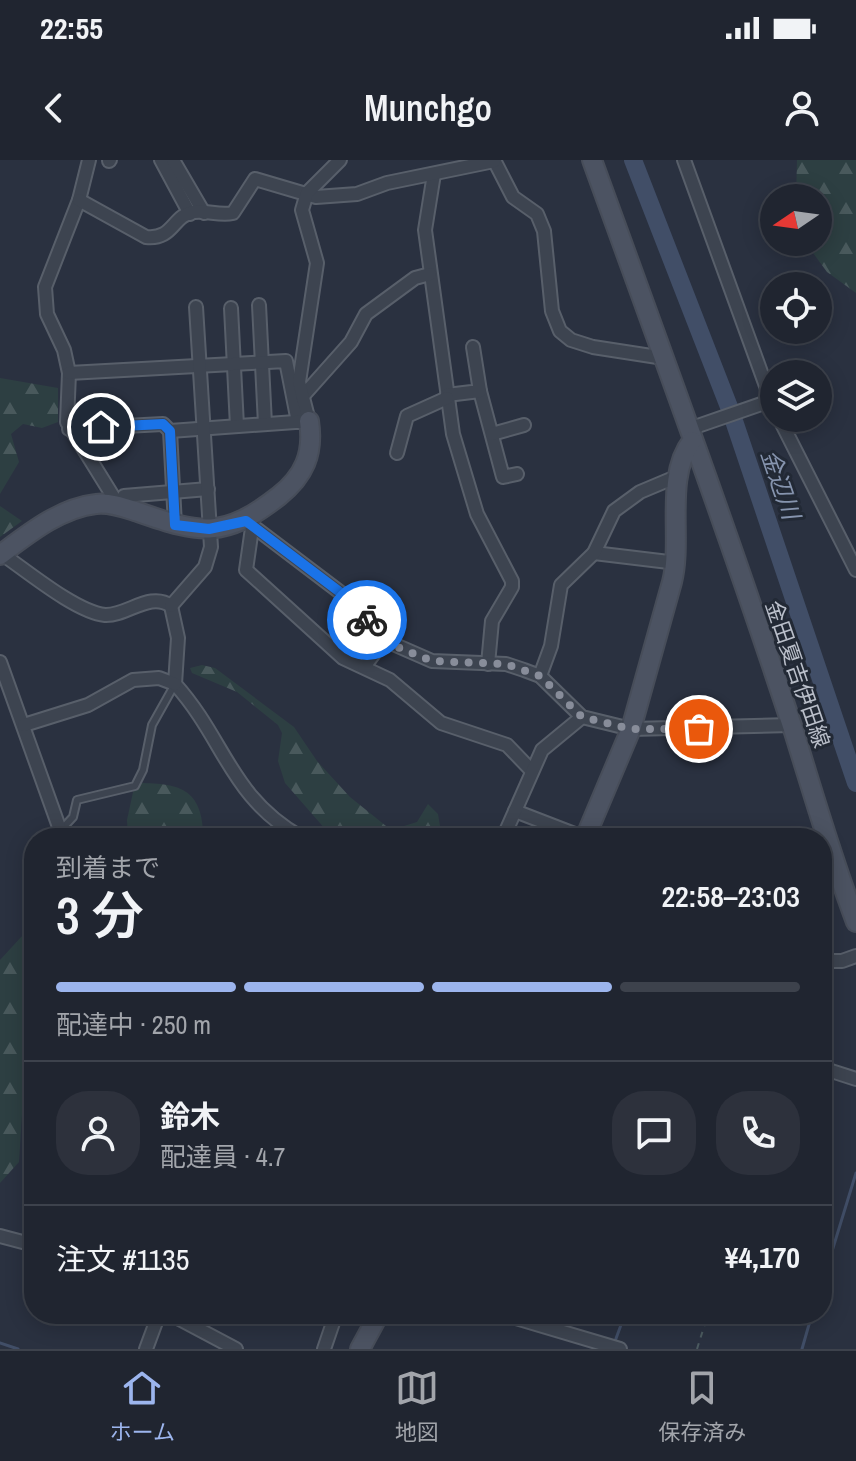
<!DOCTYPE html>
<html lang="ja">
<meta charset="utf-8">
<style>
:root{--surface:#202530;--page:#2d313c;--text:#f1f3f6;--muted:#a2a5ab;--line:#3d424c;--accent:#9cb5ed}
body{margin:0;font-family:"Archivo Narrow","Noto Sans JP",sans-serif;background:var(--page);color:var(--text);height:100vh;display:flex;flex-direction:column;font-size:30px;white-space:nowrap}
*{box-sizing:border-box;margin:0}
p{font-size:26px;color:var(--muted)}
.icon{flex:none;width:44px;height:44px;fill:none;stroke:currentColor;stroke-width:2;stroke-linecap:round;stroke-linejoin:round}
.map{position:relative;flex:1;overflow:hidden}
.panel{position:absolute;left:24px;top:668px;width:808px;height:496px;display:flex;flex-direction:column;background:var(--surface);border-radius:32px;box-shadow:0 4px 20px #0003,0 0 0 2px var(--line)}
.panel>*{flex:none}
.needle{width:52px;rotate:257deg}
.tools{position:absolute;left:760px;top:24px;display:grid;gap:16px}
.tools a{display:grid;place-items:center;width:72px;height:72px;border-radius:50%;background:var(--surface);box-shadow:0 4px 20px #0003,0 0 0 2px var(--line);font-size:40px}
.pin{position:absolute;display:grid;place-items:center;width:68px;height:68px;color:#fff;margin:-34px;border:4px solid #fff;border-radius:50%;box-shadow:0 2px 8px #0007}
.courier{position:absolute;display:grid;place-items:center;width:80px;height:80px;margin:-40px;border:6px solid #1a73e8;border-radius:50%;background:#fff;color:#222;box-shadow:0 2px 10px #0007}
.headline em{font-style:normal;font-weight:600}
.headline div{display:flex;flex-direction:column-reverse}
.headline{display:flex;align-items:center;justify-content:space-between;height:136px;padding:0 32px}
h1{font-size:52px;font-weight:600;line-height:60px}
.bar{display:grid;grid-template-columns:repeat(4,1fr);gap:12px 8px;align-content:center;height:96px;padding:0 32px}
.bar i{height:10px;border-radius:6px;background:var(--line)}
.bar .current{background:var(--accent)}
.bar p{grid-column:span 4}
.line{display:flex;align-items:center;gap:20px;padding:0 32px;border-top:2px solid var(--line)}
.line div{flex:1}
.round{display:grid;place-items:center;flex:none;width:84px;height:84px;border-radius:32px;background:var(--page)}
.status{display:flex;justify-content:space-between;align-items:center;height:56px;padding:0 40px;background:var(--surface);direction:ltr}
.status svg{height:22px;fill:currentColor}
header{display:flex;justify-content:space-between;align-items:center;height:104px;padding:0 32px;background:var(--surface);font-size:36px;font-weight:600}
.tabs{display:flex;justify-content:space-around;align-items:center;height:112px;border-top:2px solid var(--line);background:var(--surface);font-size:22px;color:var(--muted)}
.tabs a{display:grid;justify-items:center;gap:4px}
.tabs .current{color:var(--accent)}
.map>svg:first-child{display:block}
.forest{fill:url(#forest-firs)}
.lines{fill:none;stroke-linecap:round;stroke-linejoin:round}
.stream{stroke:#414e67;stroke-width:3}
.river{stroke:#414e67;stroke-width:18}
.lane-casing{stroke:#585f6a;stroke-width:10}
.street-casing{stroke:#585f6a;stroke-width:16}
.secondary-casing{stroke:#474d59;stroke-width:22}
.path{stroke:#4c5b60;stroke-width:2;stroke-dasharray:6 6;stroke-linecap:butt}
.lane{stroke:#3d4450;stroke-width:6}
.street{stroke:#3d4450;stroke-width:12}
.secondary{stroke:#4c5362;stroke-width:18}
.done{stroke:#888d9a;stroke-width:8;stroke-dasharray:0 14.4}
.route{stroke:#1a73e8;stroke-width:10}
.labels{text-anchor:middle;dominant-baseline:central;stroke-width:6;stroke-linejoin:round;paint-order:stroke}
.street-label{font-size:22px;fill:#babfca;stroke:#222935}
.water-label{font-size:24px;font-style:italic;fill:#8694ae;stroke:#222935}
</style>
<div class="status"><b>22:55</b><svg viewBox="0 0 49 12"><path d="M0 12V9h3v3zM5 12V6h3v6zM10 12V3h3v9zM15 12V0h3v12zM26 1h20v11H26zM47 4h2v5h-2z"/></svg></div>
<header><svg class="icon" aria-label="back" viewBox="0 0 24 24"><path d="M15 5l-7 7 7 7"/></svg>Munchgo<svg class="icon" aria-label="person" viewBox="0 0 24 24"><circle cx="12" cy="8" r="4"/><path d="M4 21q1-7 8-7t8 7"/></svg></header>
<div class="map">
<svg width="856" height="1189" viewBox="0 0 856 1189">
<defs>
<pattern id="forest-firs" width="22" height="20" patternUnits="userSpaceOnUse" patternTransform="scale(2)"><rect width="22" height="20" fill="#2d3f42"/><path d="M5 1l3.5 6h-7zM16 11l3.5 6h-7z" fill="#49595c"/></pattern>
</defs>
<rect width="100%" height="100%" fill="#2a3140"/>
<g class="forest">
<polygon points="797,0 856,0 856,133 827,112 805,82 818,82 818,38 796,38"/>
<polygon points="0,218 58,228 58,262 42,268 23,264 11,274 19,302 0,334"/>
<polygon points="0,346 22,361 0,377"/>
<polygon points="202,505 215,508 294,567 317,601 350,637 391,670 417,662 428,644 438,654 442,678 333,678 285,623 278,601 282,573 278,565 237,532 192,513 190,508"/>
<path d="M135 623C178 623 203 627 203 678H128L127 660Z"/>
<polygon points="34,763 34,876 25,907 19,1002 0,1023 0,800"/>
</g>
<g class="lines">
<g class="stream">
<polyline points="850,603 856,599"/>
<polyline points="822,1124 856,1013"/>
<polyline points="0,1183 18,1189"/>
<polyline points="614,1184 625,1154"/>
<polyline points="802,1189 812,1154"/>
</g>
<polyline class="river" points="633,0 731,252 856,623"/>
<defs>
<polyline id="lane" points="60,671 73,657 77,640 135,626 143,610 152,565 175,524"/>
<g id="street">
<polyline points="89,0 79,40 45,127 47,154 64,190 69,213 67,262 119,346"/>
<polyline points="161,0 190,54"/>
<polyline points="173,0 204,53"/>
<polyline points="494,0 513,37 537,54 544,71 552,151 560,171 571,180 593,187 664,198"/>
<polyline points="684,0 774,248"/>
<polyline points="109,1 110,0"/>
<polyline points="434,14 425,70 453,274 477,354 512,421 512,427 492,461 488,504"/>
<path d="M79 40 146 77C174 80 172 55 194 52 207 50 219 56 233 53L255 19 316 37 357 34 387 23 494 1"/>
<polyline points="259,145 265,264"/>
<polyline points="231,148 237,266"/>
<polyline points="69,213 286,201 298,262"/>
<polyline points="480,231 503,317 517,314"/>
<polyline points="447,235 480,231 473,187"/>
<polyline points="302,237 351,182 366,154 415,118 430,114"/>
<polyline points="779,258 856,410"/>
<polyline points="69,269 163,264 170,271 309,261 299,222 317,103 302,50 307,33 340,0"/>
<polyline points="689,269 770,241"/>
<polyline points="170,271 175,365"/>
<polyline points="492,274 524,265"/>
<polyline points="397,293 407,256 447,238"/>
<polyline points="124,336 208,329"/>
<polyline points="246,361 349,439 384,480 432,501 506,504 524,510 540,516 582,557 631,569 791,565"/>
<polyline points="252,368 246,410 343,498 390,520 441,563 507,585 532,611"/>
<polyline points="594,393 677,403"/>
<path d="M2 394C27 411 76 452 105 455 127 456 150 431 171 446L178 478 175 524C226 581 229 636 302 678"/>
<polyline points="171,446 205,407 211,387 196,147"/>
<polyline points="0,502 63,678"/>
<polyline points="364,507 384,480"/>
<polyline points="540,516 551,486 561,425 594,393 614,351 640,332 678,316"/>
<polyline points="24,565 88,545 133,520 159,518 175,524"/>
<polyline points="515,651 585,678"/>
<polyline points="503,678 542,590 582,557"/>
<polyline points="822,801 842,801 856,796"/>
<polyline points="822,908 856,919"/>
<polyline points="34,922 30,976 34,1009"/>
<polyline points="0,1076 34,1085"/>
<polyline points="170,1154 236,1189"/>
<polyline points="502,1154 620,1189"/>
<polyline points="146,1189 159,1154"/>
<polyline points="324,1189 336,1154"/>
</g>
<g id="secondary">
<path d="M592 0C661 190 731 380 794 572 814 636 832 699 856 762"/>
<path d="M0 395C28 374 60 348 96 344 110 342 125 348 138 352 201 374 224 379 279 336 304 316 314 294 309 261"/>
<path d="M585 678 631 569 672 422C683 379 664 317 692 281"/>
<polyline points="360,1189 379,1154"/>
</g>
</defs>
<use href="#lane" class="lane-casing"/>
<use href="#street" class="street-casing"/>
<use href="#secondary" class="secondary-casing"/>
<polyline class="path" points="697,1189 708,1154"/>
<use href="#lane" class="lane"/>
<use href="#street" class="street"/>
<use href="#secondary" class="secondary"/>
</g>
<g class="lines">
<polyline class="done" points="367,460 390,484 432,501 506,504 540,516 582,557 631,569 699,569"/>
<polyline class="route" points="101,267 163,264 170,271 175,365 209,369 246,361 349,439 367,460"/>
</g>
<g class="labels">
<g class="street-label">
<text transform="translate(798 514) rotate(71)">金田夏吉伊田線</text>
</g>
<g class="water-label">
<text transform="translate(781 324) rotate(71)">金辺川</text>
</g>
</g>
</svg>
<div class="tools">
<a><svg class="needle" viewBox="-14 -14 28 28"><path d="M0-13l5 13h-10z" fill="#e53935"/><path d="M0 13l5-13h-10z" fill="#a2a5ab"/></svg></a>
<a><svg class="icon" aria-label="locate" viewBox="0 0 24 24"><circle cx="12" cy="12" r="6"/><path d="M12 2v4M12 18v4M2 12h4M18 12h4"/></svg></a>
<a><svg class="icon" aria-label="layers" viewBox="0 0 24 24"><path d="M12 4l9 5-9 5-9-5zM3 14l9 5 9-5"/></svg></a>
</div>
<div class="pin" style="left:699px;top:569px;background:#ea580c"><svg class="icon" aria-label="bag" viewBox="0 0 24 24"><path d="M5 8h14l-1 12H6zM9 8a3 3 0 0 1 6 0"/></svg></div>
<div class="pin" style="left:101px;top:267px;background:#1f2937"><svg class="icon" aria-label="home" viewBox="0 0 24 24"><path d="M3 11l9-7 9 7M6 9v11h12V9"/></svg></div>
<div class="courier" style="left:367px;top:460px"><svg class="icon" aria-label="bike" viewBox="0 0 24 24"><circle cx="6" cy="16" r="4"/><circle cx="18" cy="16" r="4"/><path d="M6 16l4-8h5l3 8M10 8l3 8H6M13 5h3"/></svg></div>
<section class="panel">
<div class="headline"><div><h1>3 分</h1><p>到着まで</p></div><em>22:58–23:03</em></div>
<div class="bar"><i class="current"></i><i class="current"></i><i class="current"></i><i></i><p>配達中 · 250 m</p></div>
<div class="line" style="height:144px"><a class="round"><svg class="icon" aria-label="person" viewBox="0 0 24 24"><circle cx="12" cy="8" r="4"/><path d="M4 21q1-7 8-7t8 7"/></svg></a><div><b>鈴木</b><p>配達員 · 4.7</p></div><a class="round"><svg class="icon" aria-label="chat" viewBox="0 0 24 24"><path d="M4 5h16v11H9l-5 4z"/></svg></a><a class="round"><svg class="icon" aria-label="phone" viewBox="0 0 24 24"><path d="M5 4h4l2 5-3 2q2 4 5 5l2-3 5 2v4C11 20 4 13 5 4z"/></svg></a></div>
<div class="line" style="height:104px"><div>注文 #1135</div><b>¥4,170</b></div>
</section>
</div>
<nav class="tabs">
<a class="current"><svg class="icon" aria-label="home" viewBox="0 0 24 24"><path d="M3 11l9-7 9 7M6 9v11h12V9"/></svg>ホーム</a>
<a><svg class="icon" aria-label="map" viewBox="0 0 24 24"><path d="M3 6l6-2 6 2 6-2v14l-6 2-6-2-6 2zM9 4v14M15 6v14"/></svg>地図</a>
<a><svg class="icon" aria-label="saved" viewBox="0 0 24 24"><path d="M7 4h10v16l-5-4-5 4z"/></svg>保存済み</a>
</nav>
